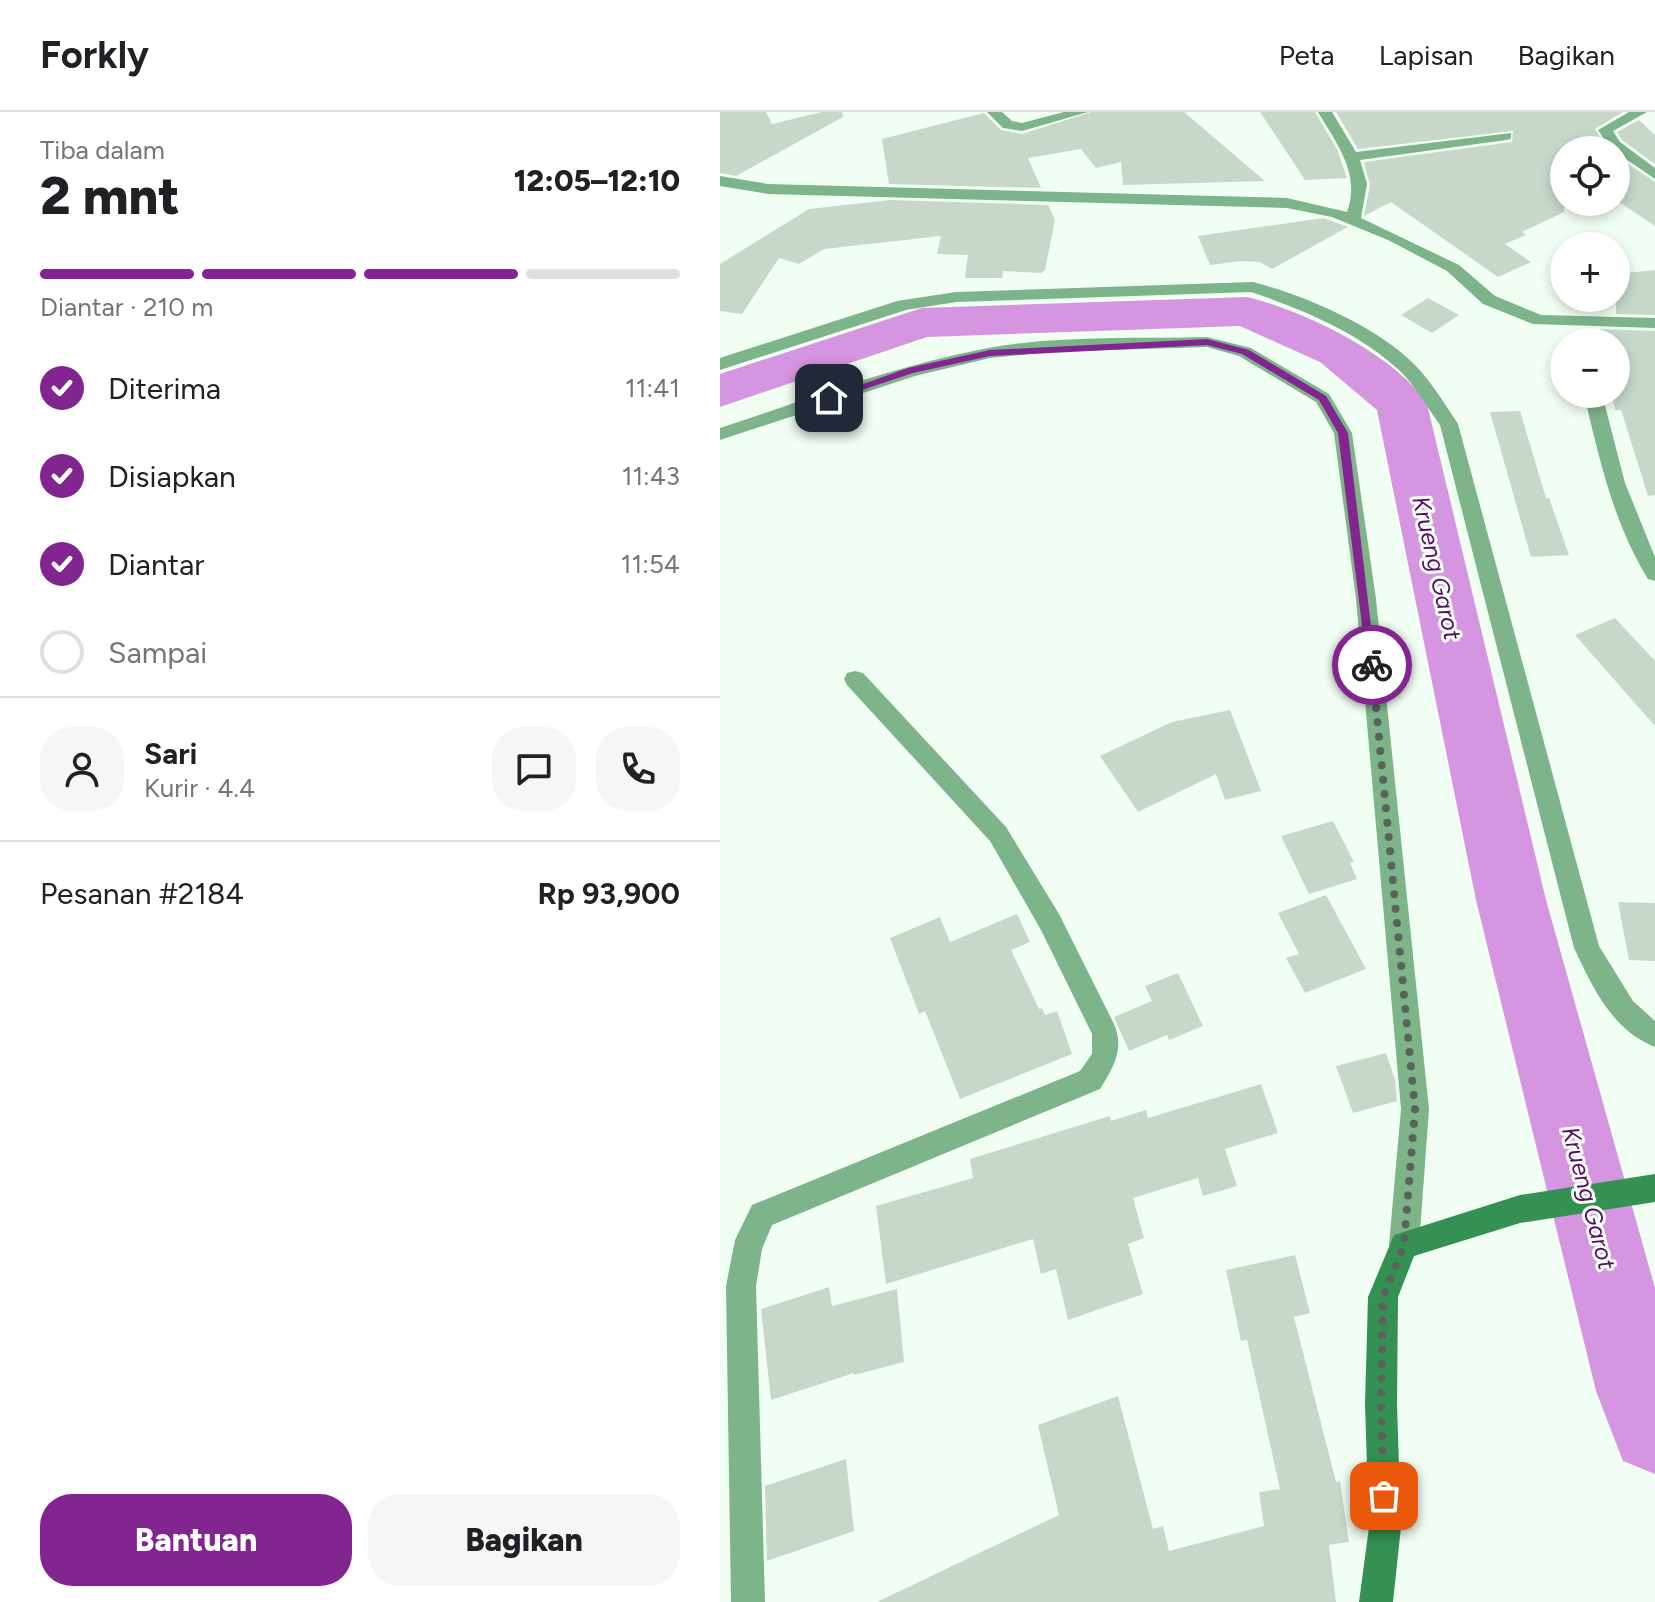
<!DOCTYPE html>
<html lang="id">
<meta charset="utf-8">
<style>
:root{--surface:#fff;--page:#f6f6f6;--text:#202124;--muted:#757577;--line:#e0e0e0;--accent:#822591}
body{margin:0;font-family:Figtree,sans-serif;background:var(--page);color:var(--text);height:100vh;display:flex;flex-direction:column;font-size:30px;white-space:nowrap}
*{box-sizing:border-box;margin:0}
p{font-size:26px;color:var(--muted)}
.icon{flex:none;width:44px;height:44px;fill:none;stroke:currentColor;stroke-width:2;stroke-linecap:round;stroke-linejoin:round}
.map{position:relative;flex:1;overflow:hidden}
.details{display:flex;flex-direction:column;background:var(--surface);width:720px}
.details>*{flex:none}
.fabs{position:absolute;left:830px;top:24px;display:grid;gap:16px}
.fabs a{display:grid;place-items:center;width:80px;height:80px;border-radius:50%;background:var(--surface);box-shadow:0 4px 12px #0003;font-size:40px}
.pin{position:absolute;display:grid;place-items:center;width:68px;height:68px;color:#fff;margin:-34px;border-radius:16px;box-shadow:0 4px 12px #0006}
.courier{position:absolute;display:grid;place-items:center;width:80px;height:80px;margin:-40px;border:6px solid #822591;border-radius:50%;background:#fff;color:#222;box-shadow:0 2px 10px #0007}
.headline em{font-style:normal;font-weight:800}
.headline div{display:flex;flex-direction:column-reverse}
.headline{display:flex;align-items:center;justify-content:space-between;height:136px;padding:0 40px}
h1{font-size:52px;font-weight:800;line-height:60px}
.bar{display:grid;grid-template-columns:repeat(4,1fr);gap:12px 8px;align-content:center;height:96px;padding:0 40px}
.bar i{height:10px;border-radius:6px;background:var(--line)}
.bar .current{background:var(--accent)}
.bar p{grid-column:span 4}
.line{display:flex;align-items:center;gap:20px;padding:0 40px;border-top:2px solid var(--line)}
.line div{flex:1}
.round{display:grid;place-items:center;flex:none;width:84px;height:84px;border-radius:32px;background:var(--page)}
ol{padding:0 40px;list-style:none}
li{display:flex;align-items:center;gap:24px;height:88px}
li p{margin-inline-start:auto}
li .icon{padding:8px;border-radius:50%;background:var(--accent);color:#fff;stroke-width:4}
li:last-child{color:var(--muted)}
li i{width:44px;height:44px;border:4px solid var(--line);border-radius:50%}
.action{display:flex;gap:16px;margin-top:auto;padding:16px 40px}
.action a{flex:1;height:92px;border-radius:32px;background:var(--accent);color:#fff;font-size:32px;font-weight:800;line-height:92px;text-align:center}
.action a+a{background:var(--page);color:var(--text)}
header{display:flex;align-items:center;gap:48px;box-sizing:border-box;height:112px;padding:0 40px;background:var(--surface);border-bottom:2px solid var(--line)}
header strong{font-size:38px}
nav{display:flex;gap:44px;margin-inline-start:auto;font-size:28px}
main{display:flex;flex:1;min-height:0}
.map>svg:first-child{display:block}
.lines{fill:none;stroke-linecap:round;stroke-linejoin:round}
.river{fill:#d695e1;fill-rule:evenodd}
.building{fill:#c7d8cb}
.street{fill:#7db48a;fill-rule:evenodd}
.secondary{fill:#359153;fill-rule:evenodd}
.route{fill:#822591}
.done{stroke:#5a625c;stroke-width:8;stroke-dasharray:0 14.4}
.labels{text-anchor:middle;dominant-baseline:central;stroke-width:6;stroke-linejoin:round;paint-order:stroke}
.water-label{font-size:24px;font-style:italic;fill:#5d096a;stroke:#f1fef3}
</style>
<header>
<strong>Forkly</strong>
<nav><a>Peta</a><a>Lapisan</a><a>Bagikan</a></nav>
</header>
<main>
<section class="details">
<div class="headline"><div><h1>2 mnt</h1><p>Tiba dalam</p></div><em>12:05–12:10</em></div>
<div class="bar"><i class="current"></i><i class="current"></i><i class="current"></i><i></i><p>Diantar · 210 m</p></div>
<ol>
<li><svg class="icon" aria-label="check" viewBox="0 0 24 24"><path d="M5 12l5 5 9-10"/></svg>Diterima<p>11:41</p></li>
<li><svg class="icon" aria-label="check" viewBox="0 0 24 24"><path d="M5 12l5 5 9-10"/></svg>Disiapkan<p>11:43</p></li>
<li><svg class="icon" aria-label="check" viewBox="0 0 24 24"><path d="M5 12l5 5 9-10"/></svg>Diantar<p>11:54</p></li>
<li><i></i>Sampai</li>
</ol>
<div class="line" style="height:144px"><a class="round"><svg class="icon" aria-label="person" viewBox="0 0 24 24"><circle cx="12" cy="8" r="4"/><path d="M4 21q1-7 8-7t8 7"/></svg></a><div><b>Sari</b><p>Kurir · 4.4</p></div><a class="round"><svg class="icon" aria-label="chat" viewBox="0 0 24 24"><path d="M4 5h16v11H9l-5 4z"/></svg></a><a class="round"><svg class="icon" aria-label="phone" viewBox="0 0 24 24"><path d="M5 4h4l2 5-3 2q2 4 5 5l2-3 5 2v4C11 20 4 13 5 4z"/></svg></a></div>
<div class="line" style="height:104px"><div>Pesanan #2184</div><b>Rp 93,900</b></div>
<div class="action"><a>Bantuan</a><a>Bagikan</a></div>
</section>
<div class="map">
<svg width="935" height="1490" viewBox="0 0 935 1490">
<rect width="100%" height="100%" fill="#f1fef3"/>
<g class="lines">
<path class="river" d="M527 185C582 198 676 243 707 292L826 788 935 1176V1362L903 1349 876 1279 756 788 657 298 600 250 520 214 207 225 0 295V262L202 196Z"/>
</g>
<g class="building">
<polygon points="0,0 46,0 52,12 102,0 122,0 123,5 16,64 0,61"/>
<polygon points="371,0 464,0 545,69 403,73 401,50 376,56 361,37 308,46 321,76 169,72 162,27 264,1 281,18 302,22"/>
<polygon points="540,0 595,0 617,37 627,66 585,68"/>
<polygon points="616,0 903,0 875,17 888,38 844,38 844,90 858,90 844,96 844,100 802,120 806,123 785,132 811,150 778,165 671,90 644,104 650,73 644,50 792,30 793,19 638,37"/>
<polygon points="919,8 935,23 935,52 902,28 897,20"/>
<polygon points="896,44 935,70 935,114 896,88"/>
<polygon points="171,88 328,93 335,108 325,158 321,161 283,159 282,166 245,166 248,143 217,142 221,124 104,137 79,152 59,146 22,202 0,199 0,152 89,97"/>
<polygon points="603,106 628,115 552,157 540,150 520,149 490,153 478,124"/>
<polygon points="935,158 935,203 896,202 896,162"/>
<polygon points="708,186 739,203 712,221 681,203"/>
<polygon points="880,217 935,219 935,383 928,384 901,298 895,298 892,282 896,282 896,262 902,253 896,248 896,230 882,230"/>
<polygon points="800,299 826,386 829,386 849,443 811,445 770,300"/>
<polygon points="895,506 935,549 935,614 855,523"/>
<polygon points="510,598 541,679 505,688 496,662 418,700 380,644 452,610"/>
<polygon points="613,709 634,750 630,751 637,767 589,782 561,724"/>
<polygon points="606,783 646,857 585,881 566,846 579,842 558,801"/>
<polygon points="898,790 935,791 935,849 909,848"/>
<polygon points="297,802 310,830 291,838 319,897 322,896 325,903 337,899 352,942 240,987 205,899 199,902 170,826 220,805 230,830"/>
<polygon points="458,861 483,914 449,928 447,923 409,939 394,905 432,889 425,874"/>
<polygon points="666,941 675,968 677,989 633,1001 616,954"/>
<polygon points="541,972 558,1021 505,1037 517,1074 483,1084 478,1066 413,1086 424,1126 408,1132 423,1182 348,1208 336,1157 321,1162 313,1127 166,1172 156,1094 253,1066 250,1047 390,1004 391,1009 426,998 428,1006"/>
<polygon points="575,1143 590,1201 574,1205 616,1370 620,1369 629,1430 609,1433 616,1490 157,1490 339,1403 318,1313 398,1284 433,1417 443,1414 449,1439 544,1414 539,1380 560,1377 527,1228 521,1229 506,1158"/>
<polygon points="109,1175 112,1194 177,1177 184,1250 134,1263 134,1261 51,1288 41,1197"/>
<polygon points="126,1347 134,1419 47,1449 45,1374"/>
</g>
<g class="lines">
<g class="street">
<polygon points="267,0 282,0 292,9 302,11 344,0 368,0 302,19 283,16"/>
<path d="M598 0H612L636 40 791 21V27L786 28 640 48 647 72 641 106 739 153 775 184 821 203 935 206V216L813 212 763 192 727 159 668 128 612 105 567 96 48 82 0 74V64L48 72 567 86 627 100C641 62 617 32 598 0Z"/>
<polygon points="909,0 927,0 893,19 900,30 935,56 935,67 890,36 878,18"/>
<path d="M533 170C584 183 656 214 694 252 710 268 725 292 738 312L879 834 913 889 935 909V935C892 918 873 876 854 836L720 313C707 295 695 273 679 258 638 220 584 198 531 180L236 190 186 198 0 258V246L177 189 236 180Z"/>
<path d="M487 225 531 236 609 282 632 321 656 487 709 997 699 1133 694 1143 684 1148 674 1143 669 1133 681 997 636 487 614 321 596 290 519 244 487 235 330 240 270 246 195 264 0 328V316C88 287 177 253 268 236 339 223 415 227 487 225Z"/>
<path d="M864 282H882L905 371 935 445V469L928 467C893 410 879 346 864 282Z"/>
<path d="M135 559 143 561 286 715 339 802 394 912C405 937 393 956 380 977L52 1113 42 1137 36 1174 45 1490H11L6 1174 15 1128 32 1093 360 959 372 942V922L321 818 270 729 127 573 124 567 127 561Z"/>
</g>
<polygon class="secondary" points="935,1062 935,1090 800,1111 694,1144 678,1185 677,1292 681,1415 673,1490 639,1490 649,1415 645,1292 648,1185 674,1123 800,1083"/>
</g>
<polygon class="route" points="487,227 529,238 606,284 628,321 656,556 652,557 647,553 618,321 599,288 522,242 487,233 270,244 193,261 109,289 104,286 188,256 270,238"/>
<g class="lines">
<polyline class="done" points="652,553 695,997 684,1133 663,1185 661,1292 664,1384"/>
</g>
<g class="labels">
<g class="water-label">
<text transform="translate(717 456) rotate(77)">Krueng Garot</text>
<text transform="translate(869 1086) rotate(75)">Krueng Garot</text>
</g>
</g>
</svg>
<div class="fabs">
<a><svg class="icon" aria-label="locate" viewBox="0 0 24 24"><circle cx="12" cy="12" r="6"/><path d="M12 2v4M12 18v4M2 12h4M18 12h4"/></svg></a>
<a>+</a>
<a>−</a>
</div>
<div class="pin" style="left:664px;top:1384px;background:#ea580c"><svg class="icon" aria-label="bag" viewBox="0 0 24 24"><path d="M5 8h14l-1 12H6zM9 8a3 3 0 0 1 6 0"/></svg></div>
<div class="pin" style="left:109px;top:286px;background:#1f2937"><svg class="icon" aria-label="home" viewBox="0 0 24 24"><path d="M3 11l9-7 9 7M6 9v11h12V9"/></svg></div>
<div class="courier" style="left:652px;top:553px"><svg class="icon" aria-label="bike" viewBox="0 0 24 24"><circle cx="6" cy="16" r="4"/><circle cx="18" cy="16" r="4"/><path d="M6 16l4-8h5l3 8M10 8l3 8H6M13 5h3"/></svg></div>
</div>
</main>
